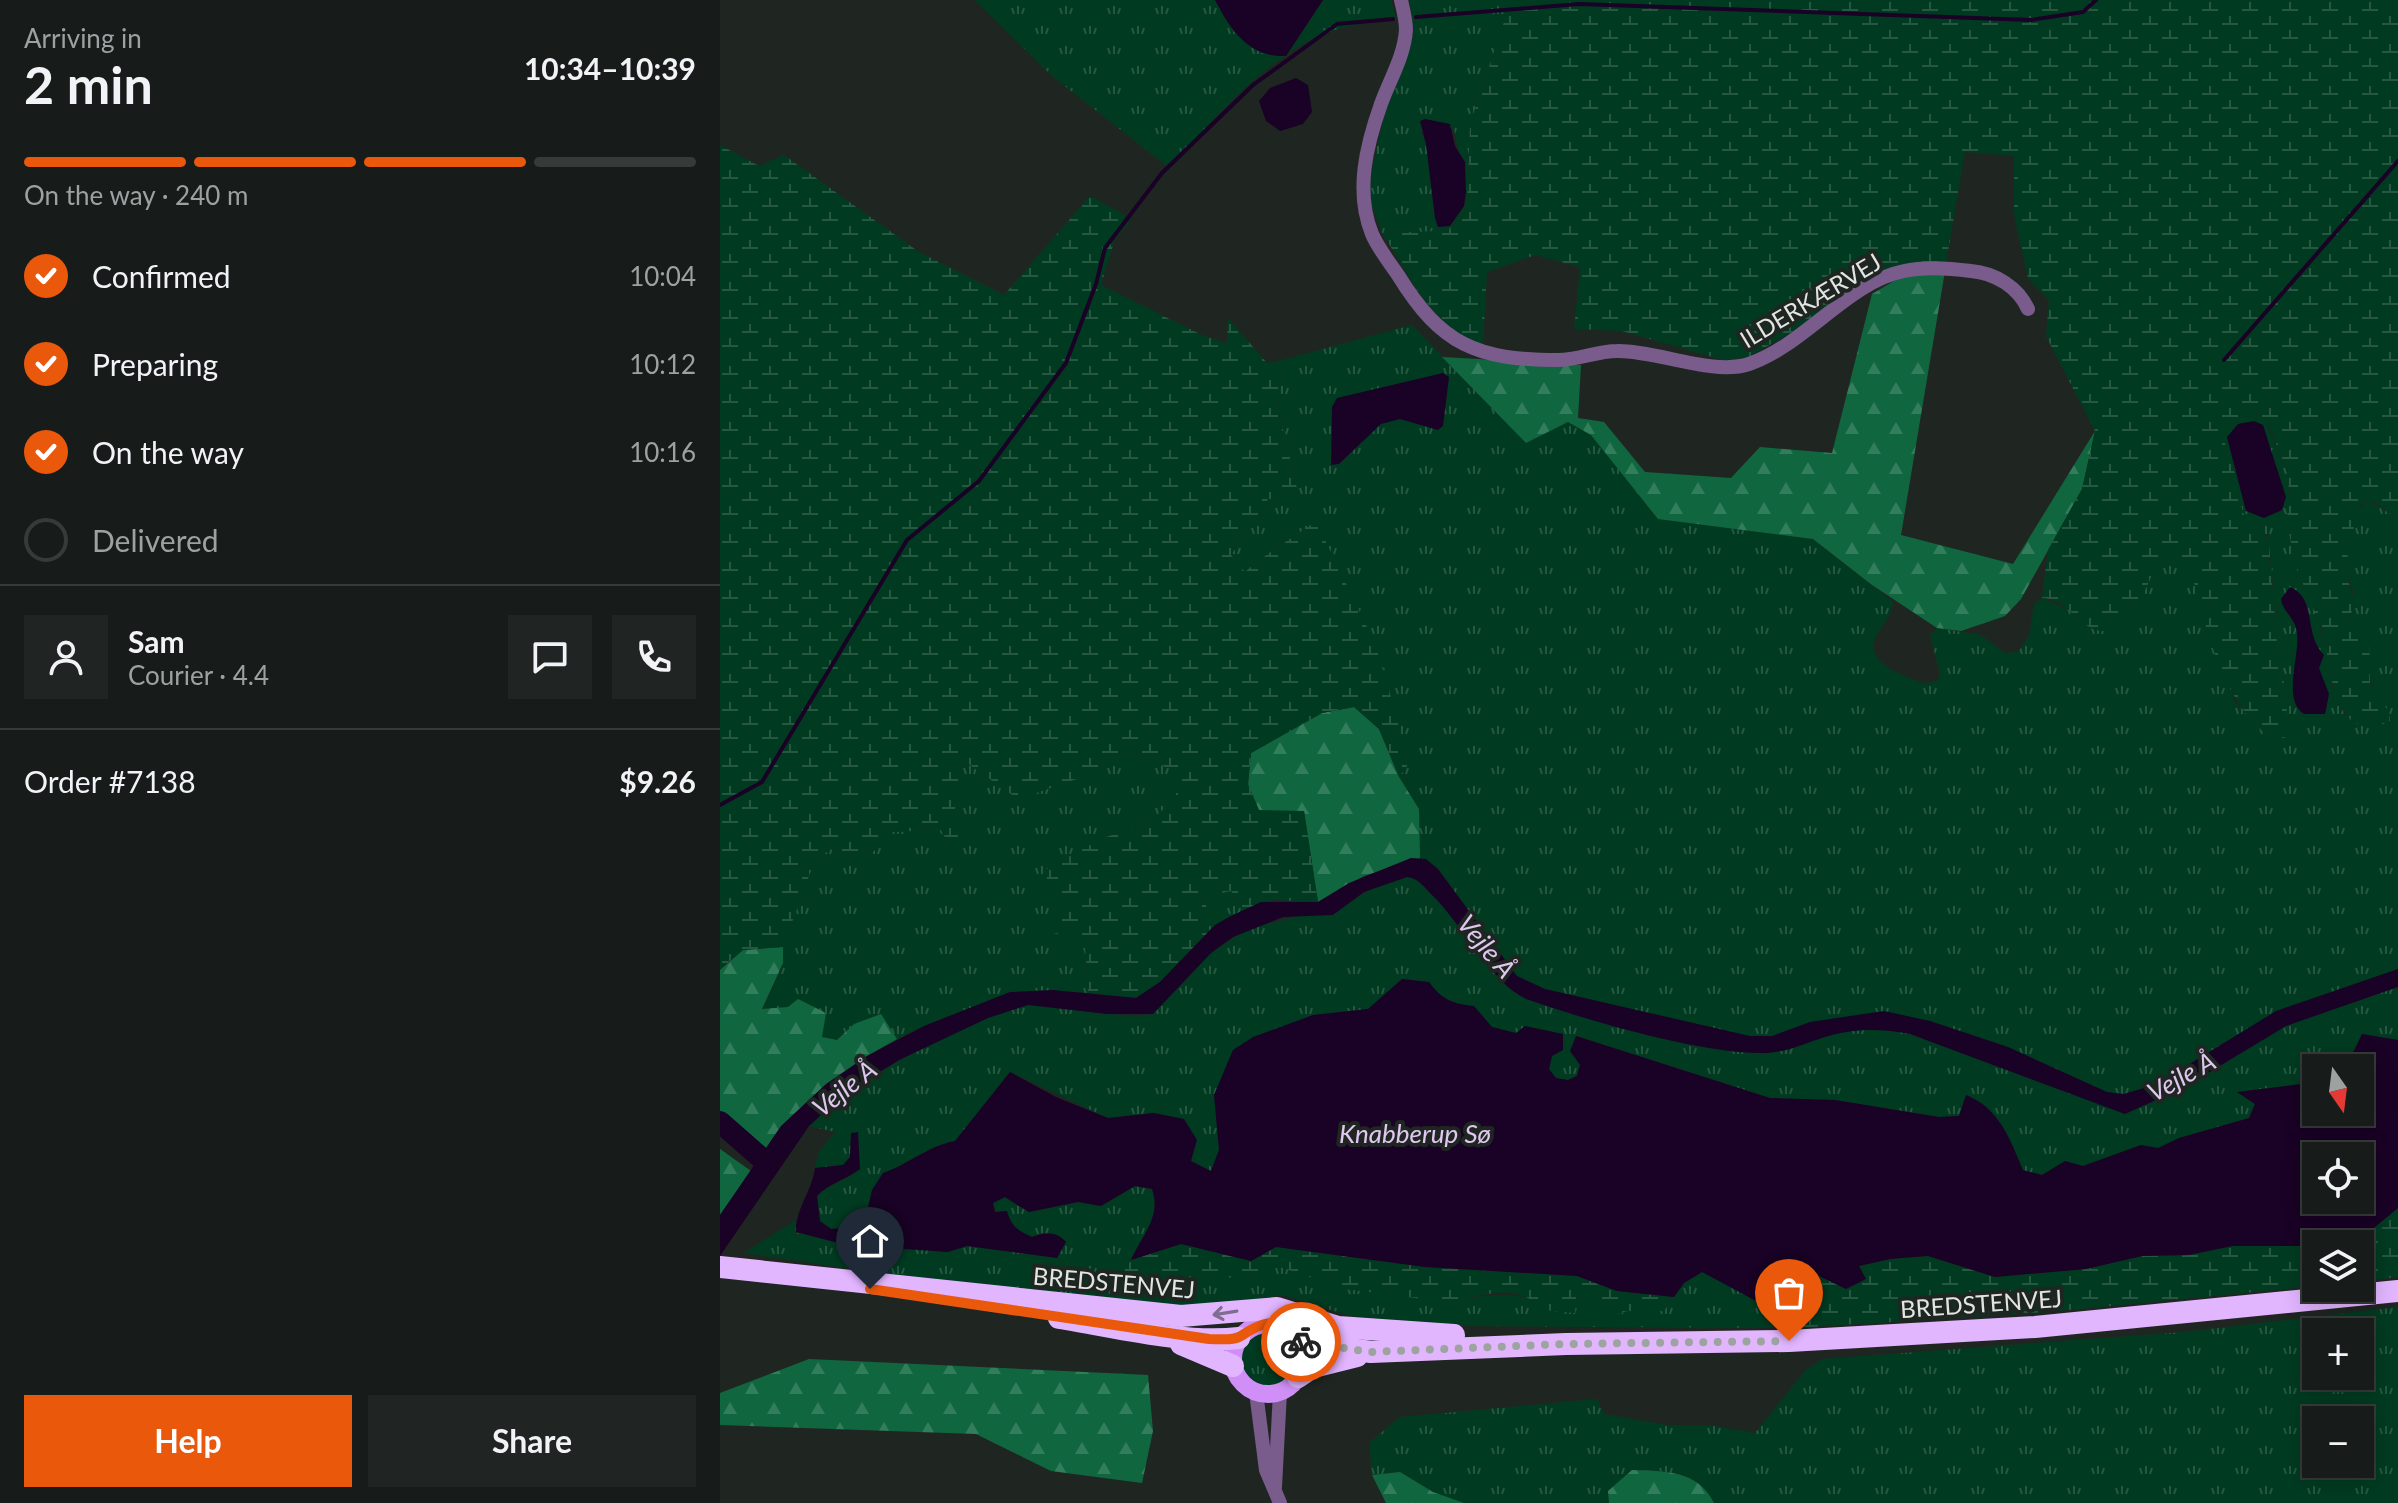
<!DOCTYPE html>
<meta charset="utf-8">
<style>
:root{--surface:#171c1a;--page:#202523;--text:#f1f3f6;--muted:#9ea1a2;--line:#363a39;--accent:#ea580c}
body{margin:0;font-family:Lato,sans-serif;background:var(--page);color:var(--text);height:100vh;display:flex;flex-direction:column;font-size:30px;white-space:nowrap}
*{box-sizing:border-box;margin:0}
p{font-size:26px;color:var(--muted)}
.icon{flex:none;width:44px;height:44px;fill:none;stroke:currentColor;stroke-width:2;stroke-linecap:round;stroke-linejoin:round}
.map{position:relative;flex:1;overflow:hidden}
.details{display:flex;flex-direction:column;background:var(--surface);width:720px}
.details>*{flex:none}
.needle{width:52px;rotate:166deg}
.buttons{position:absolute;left:1582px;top:1054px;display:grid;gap:16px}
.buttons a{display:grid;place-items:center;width:72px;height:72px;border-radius:0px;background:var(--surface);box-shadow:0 4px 20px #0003,0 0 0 2px var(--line);font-size:40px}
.pin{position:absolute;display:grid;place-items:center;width:68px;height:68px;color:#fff;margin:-82px -34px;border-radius:50% 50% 50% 0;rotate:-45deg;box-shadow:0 0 8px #0007}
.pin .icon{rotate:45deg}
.courier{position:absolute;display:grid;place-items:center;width:80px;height:80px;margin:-40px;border:6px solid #ea580c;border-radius:50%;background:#fff;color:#222;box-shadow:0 2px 10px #0007}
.overview em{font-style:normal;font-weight:700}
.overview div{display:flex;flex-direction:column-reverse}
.overview{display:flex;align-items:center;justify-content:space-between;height:136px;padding:0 24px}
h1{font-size:52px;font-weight:700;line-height:60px}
.bar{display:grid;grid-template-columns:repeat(4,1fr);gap:12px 8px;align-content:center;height:96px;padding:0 24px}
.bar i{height:10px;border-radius:6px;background:var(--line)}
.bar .active{background:var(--accent)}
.bar p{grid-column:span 4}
.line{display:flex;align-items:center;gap:20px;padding:0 24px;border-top:2px solid var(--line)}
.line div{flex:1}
.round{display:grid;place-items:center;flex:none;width:84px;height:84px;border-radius:0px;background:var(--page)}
ol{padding:0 24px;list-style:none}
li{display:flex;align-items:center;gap:24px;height:88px}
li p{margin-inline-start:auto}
li .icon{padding:8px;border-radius:50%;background:var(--accent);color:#fff;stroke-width:4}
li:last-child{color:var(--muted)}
li i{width:44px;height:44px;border:4px solid var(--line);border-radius:50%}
.cta{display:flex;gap:16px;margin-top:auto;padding:16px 24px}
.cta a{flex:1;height:92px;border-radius:0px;background:var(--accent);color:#fff;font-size:32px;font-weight:700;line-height:92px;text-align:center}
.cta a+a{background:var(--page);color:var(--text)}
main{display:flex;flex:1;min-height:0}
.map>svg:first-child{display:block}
.grass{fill:url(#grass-tufts);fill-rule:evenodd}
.forest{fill:url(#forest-firs)}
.wetland{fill:url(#wetland-marsh)}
.water{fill:#190225;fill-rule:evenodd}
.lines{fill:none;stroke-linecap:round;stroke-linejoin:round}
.stream{stroke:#190225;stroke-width:4}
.river{stroke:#190225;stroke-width:22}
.minor{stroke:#795b8c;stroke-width:14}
.major{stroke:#d08ff6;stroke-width:18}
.highway{stroke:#e2b5ff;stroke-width:22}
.oneway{stroke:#806e90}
.done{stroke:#9da39f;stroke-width:8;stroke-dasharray:0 14.4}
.route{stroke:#ea580c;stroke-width:10}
.labels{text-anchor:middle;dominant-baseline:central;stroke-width:8;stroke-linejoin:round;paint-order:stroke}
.street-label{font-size:24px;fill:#e1e6e3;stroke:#1f2622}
.water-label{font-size:26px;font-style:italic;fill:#e0c7f0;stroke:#1f2622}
</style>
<main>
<section class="details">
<div class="overview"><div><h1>2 min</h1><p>Arriving in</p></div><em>10:34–10:39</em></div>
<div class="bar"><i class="active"></i><i class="active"></i><i class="active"></i><i></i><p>On the way · 240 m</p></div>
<ol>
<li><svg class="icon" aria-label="check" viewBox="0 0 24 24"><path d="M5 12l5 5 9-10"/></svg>Confirmed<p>10:04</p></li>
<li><svg class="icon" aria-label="check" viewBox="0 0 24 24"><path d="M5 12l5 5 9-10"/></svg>Preparing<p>10:12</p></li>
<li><svg class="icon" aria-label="check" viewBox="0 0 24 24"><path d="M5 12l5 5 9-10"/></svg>On the way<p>10:16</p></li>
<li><i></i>Delivered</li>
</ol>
<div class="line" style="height:144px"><a class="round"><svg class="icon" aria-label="person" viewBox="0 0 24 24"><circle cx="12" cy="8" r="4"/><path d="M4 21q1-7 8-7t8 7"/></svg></a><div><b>Sam</b><p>Courier · 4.4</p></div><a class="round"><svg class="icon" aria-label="chat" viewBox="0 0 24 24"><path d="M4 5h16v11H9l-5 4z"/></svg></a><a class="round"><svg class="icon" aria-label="phone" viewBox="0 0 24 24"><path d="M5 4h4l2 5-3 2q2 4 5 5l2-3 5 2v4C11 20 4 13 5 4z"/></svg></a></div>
<div class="line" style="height:104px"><div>Order #7138</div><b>$9.26</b></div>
<div class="cta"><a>Help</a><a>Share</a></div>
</section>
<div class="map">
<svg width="1678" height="1503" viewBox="0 0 1678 1503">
<defs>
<pattern id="grass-tufts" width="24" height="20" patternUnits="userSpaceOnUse" patternTransform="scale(2)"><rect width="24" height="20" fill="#003b21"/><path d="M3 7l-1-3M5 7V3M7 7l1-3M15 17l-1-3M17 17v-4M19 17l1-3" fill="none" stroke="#255741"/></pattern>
<pattern id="forest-firs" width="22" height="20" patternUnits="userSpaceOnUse" patternTransform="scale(2)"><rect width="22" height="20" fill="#10673f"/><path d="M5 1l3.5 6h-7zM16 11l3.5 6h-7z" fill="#327d5b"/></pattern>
<pattern id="wetland-marsh" width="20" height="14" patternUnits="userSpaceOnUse" patternTransform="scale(2)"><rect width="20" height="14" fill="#003b21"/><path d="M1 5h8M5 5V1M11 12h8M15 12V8" fill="none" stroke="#255741"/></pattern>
</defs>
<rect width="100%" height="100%" fill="#1f2622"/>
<g class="grass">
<path d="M255 0H495L514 32 541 53 574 45 603 0H671L676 18C656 22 634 24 615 30 548 52 496 119 448 167L332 76Z"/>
<path d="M689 0H835L786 16 750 124 747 205 728 231 662 233 647 192 663 120 694 29ZM734 129 746 192 744 206 730 226 715 218 706 144 701 132Z"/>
<path d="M692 325 806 443 848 422 871 435 938 519 1093 539 1173 602C1172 616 1162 624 1156 636 1143 664 1187 677 1205 684L1218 680 1220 674 1210 635 1217 628 1261 635 1285 653 1298 652 1309 636 1314 604 1322 598 1351 611 1364 623 1437 564 1449 559 1465 562 1474 576 1515 702 1555 741 1567 701 1557 643 1551 560 1547 536 1524 515 1519 499 1517 480 1503 437 1511 419 1530 413 1544 418 1569 475 1567 523 1576 567 1594 605 1608 654 1612 687 1625 715 1660 701 1648 675 1649 639 1626 625 1633 611V591L1625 569 1637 511 1648 501 1678 518V1040L1642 1034C1632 1056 1621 1068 1596 1068V1076L1581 1084 1518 1092 1535 1104 1529 1118 1459 1138 1438 1148 1421 1145 1363 1166 1345 1162 1322 1175 1303 1171C1290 1139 1279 1108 1247 1095L1239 1116 1219 1117 1115 1100 1050 1098 857 1036 860 1065 856 1076 848 1080 836 1078 829 1069 832 1056 796 1033 772 1027 754 1007C733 1004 721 999 709 982L682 979 648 1009 593 1015 497 1089 494 1095 499 1150 491 1171 471 1161 434 1113 388 1118 290 1072 235 1141C208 1146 189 1164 163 1173L152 1190 147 1213 138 1214 131 1227 111 1229 100 1221 97 1196C109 1184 126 1180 140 1169L131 1134 130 1157 123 1165 95 1168 98 1153 115 1132 89 1126C125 1088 259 1008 311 1005 352 1002 392 1021 433 1014L491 953 527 929 623 905 660 885 690 877 699 809 679 777 689 763 597 522C572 537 546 553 525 573L511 555 548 499 579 496 558 408 562 360Z"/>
<path d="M409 752 461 773 455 799 428 823 383 838 365 941 368 993C299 987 238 1009 177 1039L161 1014 134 1024 117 1040 102 1037 68 1007 42 1010 63 964V947L92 868 109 849 150 855 171 832 221 830 232 851 233 822 243 760 298 799 357 779Z"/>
<polygon points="511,891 524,910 495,925 482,897"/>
<path d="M415 1186 432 1189C443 1220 414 1249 402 1276L560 1267 625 1289 695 1295 746 1311 738 1299C791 1292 805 1294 855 1312V1296L870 1299 880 1308 881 1318 908 1311 944 1310 964 1283 982 1272 1058 1309 1074 1328 735 1326 630 1316 563 1295 481 1309 255 1287 24 1253 76 1220V1233L228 1252 247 1246 337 1258 325 1232 312 1237C297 1231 277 1218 273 1203L284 1197 309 1212 358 1202 381 1206Z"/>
<path d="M1678 1307V1503H994C978 1470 945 1471 913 1470L888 1491 889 1503H744L713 1492 680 1472 652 1475 649 1443 680 1417 877 1399 884 1414 947 1425 994 1426 1035 1433 1085 1371 1102 1359 1464 1332ZM1596 1332H1640V1376H1596ZM1596 1420H1640V1464H1596Z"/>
<circle cx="548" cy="1359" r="27"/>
</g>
<g class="forest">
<polygon points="1225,271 1181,535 1293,564 1375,431 1362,489 1301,599 1285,616 1241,631 1217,628 1152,585 1093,539 938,519 871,435 848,422 806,443 722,357 861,365 858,418 884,422 925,472 1011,478 1040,447 1112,453 1152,294 1184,275"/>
<polygon points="634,707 659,729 679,777 699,809 700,858 644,876 598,902 584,811 539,811 528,785 531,753 602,713"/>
<path d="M63 947V963L42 1009 68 1007 78 999 106 1013 102 1037 117 1040 134 1024 161 1014 177 1039C121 1070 76 1105 40 1158L0 1115V970L23 950Z"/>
<polygon points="0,1149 31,1171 0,1215"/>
<polygon points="89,1359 428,1375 433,1431 422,1483 331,1471 256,1434 0,1425 0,1393"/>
<path d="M912 1470C945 1471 978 1470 994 1503H889L888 1491Z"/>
<polygon points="680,1472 713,1492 744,1503 666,1503 652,1475"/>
</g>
<g class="wetland">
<path d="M835 0H1678V518L1654 502 1642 503 1637 512 1625 569 1635 605 1626 624 1646 634 1649 639 1650 683 1669 712 1670 721 1654 728 1632 722 1615 697 1603 632 1576 567 1567 523 1569 475 1549 426 1537 414 1511 419 1503 437 1517 480 1519 499 1524 515 1541 528 1549 544 1557 643 1567 701 1566 737 1555 741C1510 710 1493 653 1479 602 1474 588 1475 575 1465 562L1449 559 1437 564C1426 589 1401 652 1365 624 1353 614 1339 598 1322 598L1328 550 1362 489 1375 431 1326 336 1329 301 1308 278 1294 215V156L1245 152 1226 263H1195L1028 357 1003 360 902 331 854 329 860 267 815 255 767 272 763 345C709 325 692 279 662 233L728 231 747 205 750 124 786 16Z"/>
<path d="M0 145 39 166 64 155 199 252 284 295 370 196 403 214 409 223 395 239 381 285 484 336 507 343 508 318 547 363 562 360 558 408 579 497 548 499 511 555 525 572C547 552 572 539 596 521L658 650 689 763 679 777 659 729 634 707 602 713 531 753 528 784 539 810 584 811 598 902 554 900 524 910 511 891 482 897 495 925 440 982 416 998 368 993 365 941 333 933 339 901 323 871 383 838 428 823 455 799 460 773 409 752 357 779 298 799 243 760 233 822 241 845 232 851 221 830 171 832 150 855 109 849 92 868 63 947 23 950 0 969Z"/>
<polygon points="1678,1208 1678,1277 1640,1281 1640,1244 1596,1244 1596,1286 1328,1312 1074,1328 1058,1309 1036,1301 1082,1293 1099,1276 1170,1259 1208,1256 1275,1277 1366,1269 1422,1256 1469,1255 1512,1246 1584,1246 1650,1231"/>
<path d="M461 1244 531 1261 556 1247 705 1267 857 1276 897 1291 954 1297 944 1311H908L880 1318V1308L870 1299 856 1296 855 1313 823 1310C797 1283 773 1294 739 1299L747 1311H724L711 1300 625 1289 560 1267 494 1281 401 1276 411 1260Z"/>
</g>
<g class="water">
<path d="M495 0H603L566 56C529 58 510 29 495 0Z"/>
<polygon points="576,78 588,85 592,112 583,124 560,131 546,121 539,101 550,88"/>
<polygon points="705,119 730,124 735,146 745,162 746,192 744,206 730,226 718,227 715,218 706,144 700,121"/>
<polygon points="723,373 729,377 723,426 718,430 680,419 661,424 619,464 611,465 612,407 617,398"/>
<polygon points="1534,421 1543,425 1566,497 1562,510 1544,518 1526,511 1507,437 1518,424"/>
<path d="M1570 587C1598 599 1583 634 1604 655L1599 668 1609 694 1605 714H1584C1560 698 1583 650 1576 628 1573 617 1563 611 1561 599Z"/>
<path d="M691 858 706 859 718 869 797 976 825 989 1030 1036H1052L1090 1022 1164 1011 1210 1021 1288 1047 1387 1092 1404 1094 1437 1084 1556 1011 1678 969V987L1566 1026 1465 1087 1405 1114 1190 1034C1163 1029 1138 1028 1112 1035 1090 1041 1069 1052 1047 1053 983 1055 871 1021 809 1000 774 988 742 923 711 894 703 886 698 878 687 877L644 892 613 915 563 917 513 937 491 953 433 1014H387L308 1005 268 1018 179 1060 124 1094 89 1126 0 1256V1215L61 1126 106 1084 147 1056 204 1026 290 992 333 990 416 998 440 982 495 925 509 917 541 902H598L629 883Z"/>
<path d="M682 979 709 982C721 999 733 1004 754 1006L772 1027 796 1033 805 1026 843 1034V1050L832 1056 829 1069 836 1078 848 1080 857 1076 860 1065 850 1051 856 1036 1050 1098 1115 1100 1219 1117 1239 1116 1246 1095C1279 1108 1290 1139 1303 1170L1322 1175 1345 1161 1363 1166 1421 1145 1438 1148 1459 1138 1529 1118 1535 1104 1517 1092 1581 1084 1596 1076V1112H1640V1068H1612L1634 1051 1642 1034 1678 1040V1208L1650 1231 1584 1246H1512L1469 1255 1422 1256 1366 1269 1275 1277 1208 1256 1170 1259 1139 1266 1146 1279 1126 1289 1099 1276 1082 1293 1036 1301 982 1272 964 1283 954 1297 897 1291 857 1276 705 1267 556 1247 531 1261 461 1244 411 1260C422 1235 442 1216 432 1189L415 1186 381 1206 358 1202 309 1212 285 1197 273 1203 275 1212 287 1211C291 1226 298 1231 312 1237 325 1232 337 1231 346 1242L337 1258 247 1246 228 1252 126 1245 76 1232C75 1210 92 1191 95 1168L123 1165 130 1157 131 1133 138 1132 140 1169C126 1180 109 1183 97 1196L100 1221 111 1229 131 1227 138 1214 147 1212 152 1190 163 1173C189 1164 208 1146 235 1141L290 1072 336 1097 388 1118 434 1113 464 1119 477 1140 471 1161 491 1171 499 1150 494 1095 513 1050 533 1037 593 1015 648 1009ZM1640 1156V1200H1596V1156Z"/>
</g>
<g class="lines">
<g class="stream">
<polyline points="696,17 859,4 1311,20 1363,12 1376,0"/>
<polyline points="1504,360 1678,161"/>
<polyline points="0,805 42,782 187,540 259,481 346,363 376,284 385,248 442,173 533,85 617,24 673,19"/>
</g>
<polyline class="river" points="0,1122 48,1164"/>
<g class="minor">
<path d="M681 0C683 9 686 20 686 30 684 57 670 79 661 104 646 146 635 192 652 234 658 248 669 262 678 275 721 345 757 360 838 360 858 360 877 351 897 351 935 350 993 376 1029 364 1085 345 1128 282 1184 271 1206 266 1229 268 1251 271 1275 273 1298 287 1308 309"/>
<polyline points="536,1392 546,1470 560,1503"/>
<polyline points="555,1487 560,1392"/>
</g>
<circle class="major" cx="548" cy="1359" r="35"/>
<g class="highway">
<polyline points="0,1267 461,1316 557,1308 618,1327 734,1335"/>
<path d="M339 1318C397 1327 460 1344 519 1338"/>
<polyline points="580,1342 651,1352 846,1344 1069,1341 1315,1327 1678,1291"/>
<polyline points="461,1344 513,1366"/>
<polyline points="578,1377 593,1367 637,1356"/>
</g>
</g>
<defs><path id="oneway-shaft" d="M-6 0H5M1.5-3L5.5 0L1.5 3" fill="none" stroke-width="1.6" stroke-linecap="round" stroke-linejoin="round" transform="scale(2)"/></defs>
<use class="oneway" href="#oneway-shaft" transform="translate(505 1313) rotate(171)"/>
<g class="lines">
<polyline class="done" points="581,1342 651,1352 846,1344 1069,1341"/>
<path class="route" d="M150 1289 489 1339C498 1339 513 1341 521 1336 546 1319 559 1317 581 1342"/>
</g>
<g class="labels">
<g class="street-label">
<text transform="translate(1090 300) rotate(-31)">ILDERKÆRVEJ</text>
<text transform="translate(394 1282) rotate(5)">BREDSTENVEJ</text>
<text transform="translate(1261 1303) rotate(-4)">BREDSTENVEJ</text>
</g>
<g class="water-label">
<text transform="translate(767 946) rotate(50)">Vejle Å</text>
<text transform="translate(1461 1076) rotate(-29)">Vejle Å</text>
<text transform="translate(124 1088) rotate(-38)">Vejle Å</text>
<text x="695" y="1133">Knabberup Sø</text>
</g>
</g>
</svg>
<div class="buttons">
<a><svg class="needle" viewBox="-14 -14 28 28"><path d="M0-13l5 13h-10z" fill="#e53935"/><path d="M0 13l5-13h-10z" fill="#9ea1a2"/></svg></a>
<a><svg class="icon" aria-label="locate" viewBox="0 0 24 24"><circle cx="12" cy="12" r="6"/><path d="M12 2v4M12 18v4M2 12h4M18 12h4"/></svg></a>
<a><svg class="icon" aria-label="layers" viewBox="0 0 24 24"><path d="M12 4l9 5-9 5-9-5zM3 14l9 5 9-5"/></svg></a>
<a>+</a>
<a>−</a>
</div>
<div class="pin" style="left:1069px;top:1341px;background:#ea580c"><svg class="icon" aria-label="bag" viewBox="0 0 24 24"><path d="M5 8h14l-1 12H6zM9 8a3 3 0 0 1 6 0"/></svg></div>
<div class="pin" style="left:150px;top:1289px;background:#1f2937"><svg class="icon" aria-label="home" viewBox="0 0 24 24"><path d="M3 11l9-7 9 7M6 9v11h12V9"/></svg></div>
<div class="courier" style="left:581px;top:1342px"><svg class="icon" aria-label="bike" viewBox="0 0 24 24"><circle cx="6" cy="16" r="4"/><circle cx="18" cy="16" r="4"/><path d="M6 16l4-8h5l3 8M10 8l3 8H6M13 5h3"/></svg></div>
</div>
</main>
